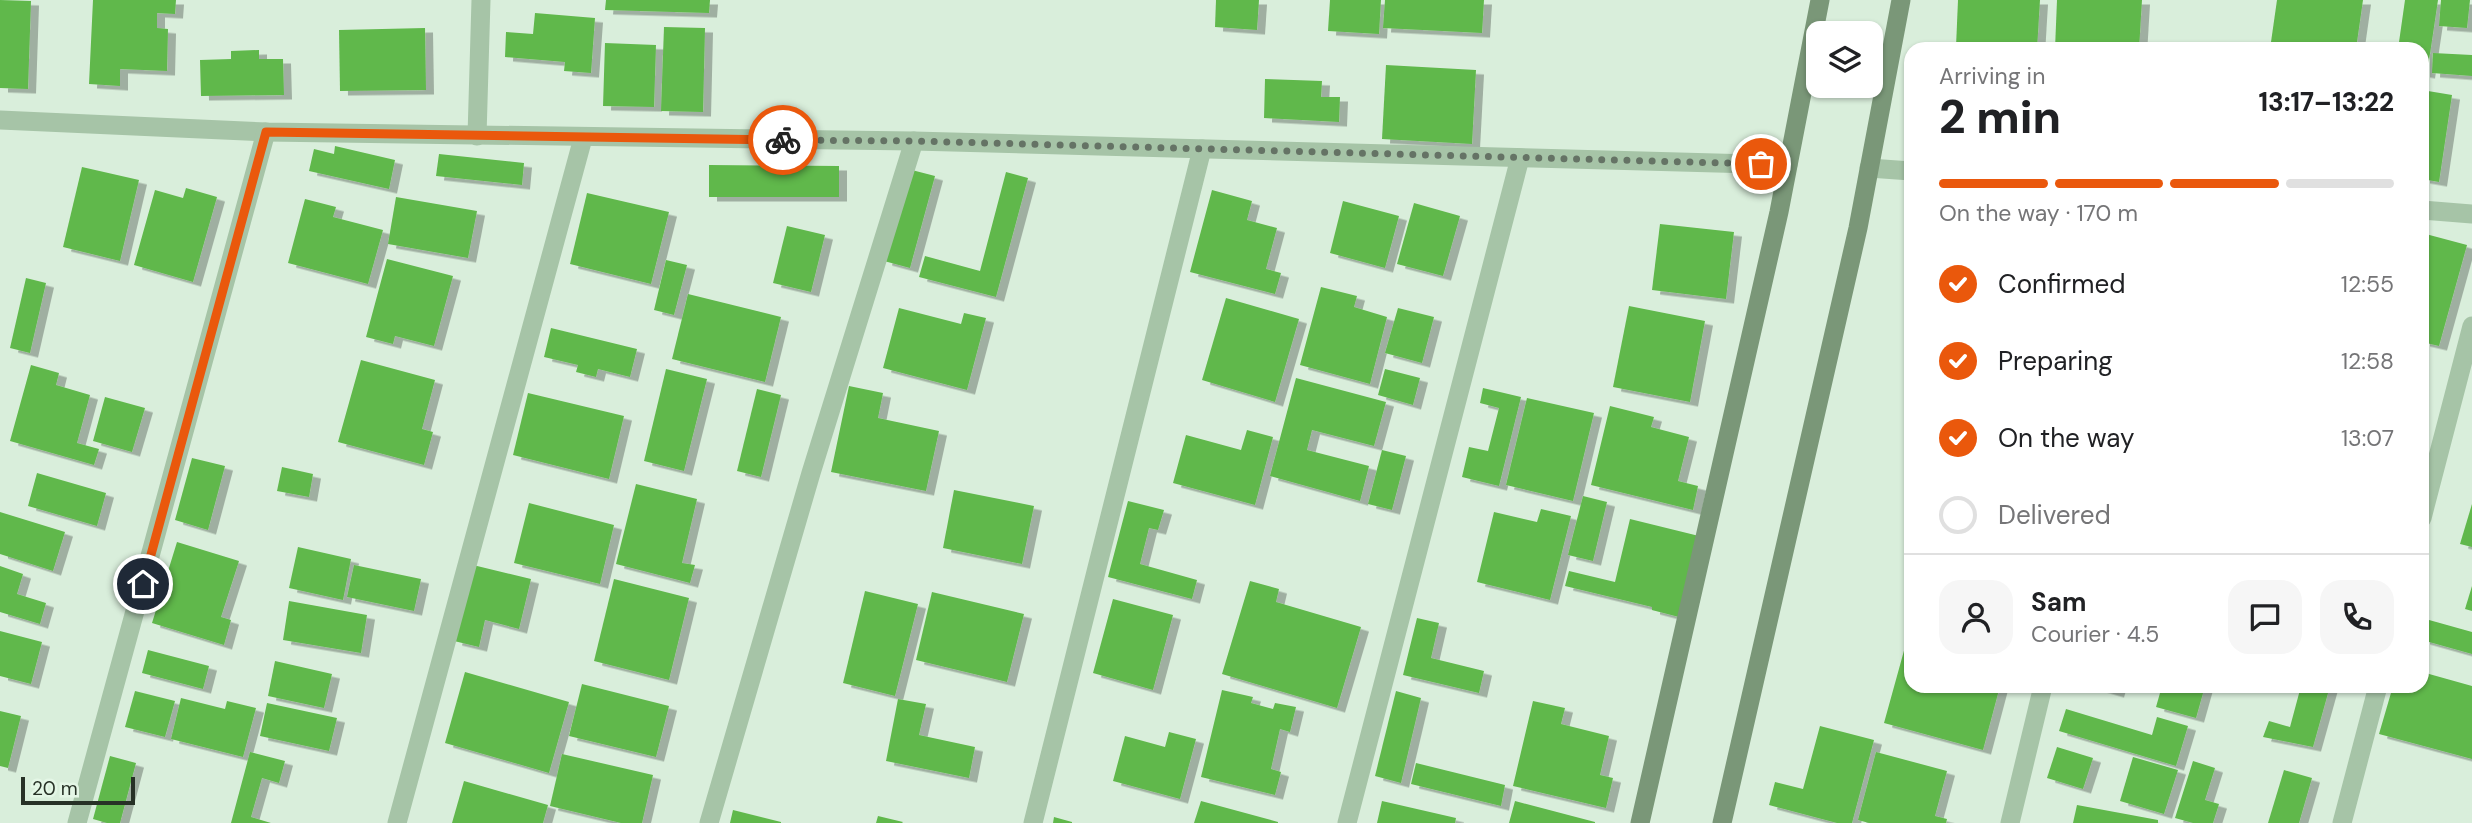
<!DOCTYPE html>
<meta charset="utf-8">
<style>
:root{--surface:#fff;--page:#f6f6f6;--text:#202124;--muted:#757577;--line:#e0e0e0;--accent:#ea580c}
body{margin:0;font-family:"DM Sans",sans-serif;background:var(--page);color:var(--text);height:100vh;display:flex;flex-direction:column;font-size:26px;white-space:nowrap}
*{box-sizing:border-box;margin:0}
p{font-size:23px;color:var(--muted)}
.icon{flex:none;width:38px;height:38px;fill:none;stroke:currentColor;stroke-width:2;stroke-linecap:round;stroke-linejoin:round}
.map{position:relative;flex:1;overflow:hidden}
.details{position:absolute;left:1904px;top:42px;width:525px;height:651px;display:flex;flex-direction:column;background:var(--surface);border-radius:21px;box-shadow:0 2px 5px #0004}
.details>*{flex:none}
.fabs{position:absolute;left:1806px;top:21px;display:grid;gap:14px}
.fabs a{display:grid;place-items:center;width:77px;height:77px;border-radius:14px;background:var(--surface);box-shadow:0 2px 5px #0004;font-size:35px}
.scale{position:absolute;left:21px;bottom:18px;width:114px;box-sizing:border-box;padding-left:7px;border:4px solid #273126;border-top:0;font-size:19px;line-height:24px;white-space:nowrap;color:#273126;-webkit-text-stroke:5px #e4f6e6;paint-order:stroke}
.pin{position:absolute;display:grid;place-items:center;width:60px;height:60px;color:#fff;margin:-30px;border:4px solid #fff;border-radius:50%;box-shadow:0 2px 7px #0007}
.courier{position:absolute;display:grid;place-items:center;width:70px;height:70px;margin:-35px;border:5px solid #ea580c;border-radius:50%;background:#fff;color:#222;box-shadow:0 2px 9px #0007}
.summary em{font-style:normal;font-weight:800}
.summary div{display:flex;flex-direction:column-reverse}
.summary{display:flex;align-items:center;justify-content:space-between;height:119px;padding:0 35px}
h1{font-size:46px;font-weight:800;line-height:52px}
.bar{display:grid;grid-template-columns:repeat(4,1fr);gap:10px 7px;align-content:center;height:84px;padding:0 35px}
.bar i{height:9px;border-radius:5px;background:var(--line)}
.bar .selected{background:var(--accent)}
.bar p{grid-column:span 4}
.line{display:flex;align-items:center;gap:18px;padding:0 35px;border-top:2px solid var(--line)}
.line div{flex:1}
.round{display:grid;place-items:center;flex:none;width:74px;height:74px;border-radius:21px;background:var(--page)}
ol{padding:0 35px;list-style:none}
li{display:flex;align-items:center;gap:21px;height:77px}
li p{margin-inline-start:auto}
li .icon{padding:7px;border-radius:50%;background:var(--accent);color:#fff;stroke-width:4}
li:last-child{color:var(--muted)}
li i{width:38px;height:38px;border:4px solid var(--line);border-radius:50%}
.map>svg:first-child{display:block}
.building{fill:#60b84c;filter:url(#shadow)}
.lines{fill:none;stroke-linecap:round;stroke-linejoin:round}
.minor{stroke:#a6c4a7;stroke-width:19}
.secondary{stroke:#7a9778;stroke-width:19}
.done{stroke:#657365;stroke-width:7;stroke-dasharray:0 12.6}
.route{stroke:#ea580c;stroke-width:9}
</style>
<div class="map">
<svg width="2472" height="823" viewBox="0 0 2472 823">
<defs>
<filter id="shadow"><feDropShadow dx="8" dy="4.5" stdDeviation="0" flood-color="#0004"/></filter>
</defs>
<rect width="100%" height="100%" fill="#d9eedb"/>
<g class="building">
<polygon points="0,0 31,1 28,89 0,88"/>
<polygon points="93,0 176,0 175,14 157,13 157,28 168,29 167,71 120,69 120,86 89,84"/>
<polygon points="606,0 710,0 709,13 605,10"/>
<polygon points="1216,0 1259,0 1257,30 1215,27"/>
<polygon points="1330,0 1381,0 1379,34 1328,31"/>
<polygon points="1385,0 1484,0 1482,33 1383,28"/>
<polygon points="1958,0 2040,0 2037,49 1956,47"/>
<polygon points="2057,0 2142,0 2139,49 2055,49"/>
<polygon points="2277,0 2363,0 2356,49 2270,49"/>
<polygon points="2405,0 2438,0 2427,74 2422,73 2422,49 2398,49"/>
<polygon points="2441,0 2470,0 2467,28 2439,26"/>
<polygon points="535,13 595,18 591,73 564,71 565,62 505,57 506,32 533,34"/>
<polygon points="664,27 705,28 703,112 661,111"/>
<polygon points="425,28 426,90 340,91 339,30"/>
<polygon points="605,43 656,45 654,107 603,106"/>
<polygon points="259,50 259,59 283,59 284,95 201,96 200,60 231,59 231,51"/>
<polygon points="2433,53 2472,55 2472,76 2432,73"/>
<polygon points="1386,65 1476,70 1472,144 1382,139"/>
<polygon points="1265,79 1322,81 1321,97 1340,97 1339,122 1264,118"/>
<polygon points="2422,90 2452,95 2439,182 2422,179"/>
<polygon points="335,146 395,160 389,189 309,171 314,149 334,154"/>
<polygon points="439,154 524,163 522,185 436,176"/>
<polygon points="709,165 839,166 839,197 709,197"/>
<polygon points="82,167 139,180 120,261 63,247"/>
<polygon points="908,169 935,176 910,268 884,261"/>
<polygon points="1006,172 1028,178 996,297 919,277 925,256 980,271"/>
<polygon points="186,188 217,197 193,282 134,265 155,190 183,198"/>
<polygon points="1212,190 1252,201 1247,220 1277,228 1266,269 1281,273 1275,294 1190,272"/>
<polygon points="587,193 669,212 651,284 570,264"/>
<polygon points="396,197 477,211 468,258 388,244"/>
<polygon points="305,199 336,207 333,217 383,230 368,284 288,263"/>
<polygon points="1343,201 1399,216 1385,268 1330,253"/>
<polygon points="1414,203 1460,216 1443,276 1397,264"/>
<polygon points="1660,224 1734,232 1726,299 1652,290"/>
<polygon points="787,226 825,235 811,292 773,283"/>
<polygon points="2422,233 2467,245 2439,346 2422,342"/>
<polygon points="387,259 453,276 434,346 395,336 393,344 366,337"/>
<polygon points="666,260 687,265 674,315 654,310"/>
<polygon points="26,278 46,283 30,353 10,348"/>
<polygon points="1321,287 1357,296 1354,307 1387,317 1370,384 1300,365"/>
<polygon points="688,294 781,317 765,382 672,359"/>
<polygon points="1226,298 1299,319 1275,402 1202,380"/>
<polygon points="1629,306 1705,321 1690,402 1613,387"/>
<polygon points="899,308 961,324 964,313 986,318 967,390 883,368"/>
<polygon points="1398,308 1434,317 1422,363 1385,353"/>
<polygon points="551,328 637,349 630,377 598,369 596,377 576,372 578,365 544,357"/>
<polygon points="361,360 435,380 422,429 433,432 424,465 338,442"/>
<polygon points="31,365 59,373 56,385 90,395 77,443 99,449 94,465 10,441"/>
<polygon points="666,369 707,379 684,471 644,461"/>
<polygon points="1385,369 1420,378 1413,405 1378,395"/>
<polygon points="1296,378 1386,402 1374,446 1312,430 1307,450 1369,466 1360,501 1270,476"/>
<polygon points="849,386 883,393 878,418 939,431 926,491 831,472"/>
<polygon points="1483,388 1521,397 1499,486 1462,477 1469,447 1488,451 1499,408 1480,403"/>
<polygon points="757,389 781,395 761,477 737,471"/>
<polygon points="528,393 624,416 609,479 513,455"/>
<polygon points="105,397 145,408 132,452 93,441"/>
<polygon points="1527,398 1594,413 1573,501 1506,485"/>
<polygon points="1610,406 1654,417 1651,427 1689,437 1678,481 1698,486 1693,510 1591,485"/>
<polygon points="1247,430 1273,437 1255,505 1173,483 1186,435 1241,450"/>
<polygon points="1382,450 1406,456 1392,510 1368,504"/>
<polygon points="192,458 225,466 208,530 175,520"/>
<polygon points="282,467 313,474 309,497 277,491"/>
<polygon points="37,473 106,493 97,526 28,506"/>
<polygon points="636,484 697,499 682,563 695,565 690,583 616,564"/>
<polygon points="954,490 1034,506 1022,564 943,548"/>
<polygon points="1583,496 1607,502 1593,561 1568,555"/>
<polygon points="1128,501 1164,510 1158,530 1149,528 1140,564 1197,580 1192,599 1108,577"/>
<polygon points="529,503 614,525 600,584 514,563"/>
<polygon points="2472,504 2472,547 2460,544"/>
<polygon points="1541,509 1571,516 1550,600 1477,582 1494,512 1537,522"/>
<polygon points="0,512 65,532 53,571 0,554"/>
<polygon points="1630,519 1699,536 1679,617 1652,610 1652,607 1565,586 1569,571 1615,582"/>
<polygon points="177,542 239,561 221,617 231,620 224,645 152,623"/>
<polygon points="298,547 351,559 343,600 289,588"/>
<polygon points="354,565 421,579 414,611 347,597"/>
<polygon points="473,565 531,579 519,629 485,620 479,647 454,641"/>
<polygon points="0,566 23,574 17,594 46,603 40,624 0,612"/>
<polygon points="614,579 689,598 669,680 594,661"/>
<polygon points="1250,581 1279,589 1276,602 1361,627 1337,708 1222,674"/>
<polygon points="2472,586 2472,611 2465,609"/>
<polygon points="865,591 918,604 895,696 843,683"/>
<polygon points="932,592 1024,614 1007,682 916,660"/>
<polygon points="1113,599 1173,615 1153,690 1093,673"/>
<polygon points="289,601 367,615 361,653 283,640"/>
<polygon points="1417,618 1439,623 1431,658 1484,671 1479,693 1403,675"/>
<polygon points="2422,618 2472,632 2472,654 2422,640"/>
<polygon points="0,631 42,642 31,684 0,676"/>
<polygon points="1905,647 1911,649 1911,686 2000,686 1983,750 1884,723"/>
<polygon points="148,650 209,666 203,689 142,673"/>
<polygon points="275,661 332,674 324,708 268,696"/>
<polygon points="465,672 569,702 549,773 445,743"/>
<polygon points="2422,672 2472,686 2472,759 2379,734 2393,686 2422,686"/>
<polygon points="582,684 669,706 656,757 569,736"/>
<polygon points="2092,686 2118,686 2116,693"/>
<polygon points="2162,686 2205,686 2196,718 2156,707"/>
<polygon points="2301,686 2330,686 2313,747 2263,737 2269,721 2290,727"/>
<polygon points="1222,690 1253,697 1251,703 1273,709 1275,703 1296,707 1290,732 1280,729 1271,769 1281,772 1275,795 1201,777"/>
<polygon points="135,691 175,701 165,737 125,727"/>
<polygon points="1396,691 1421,698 1401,783 1375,776"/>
<polygon points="181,698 225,709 227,701 256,708 243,757 171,739"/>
<polygon points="898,699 926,704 919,735 975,747 969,778 886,761"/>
<polygon points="1533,701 1565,708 1561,724 1609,736 1600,775 1613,778 1606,808 1513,786"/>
<polygon points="267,703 337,718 329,751 260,736"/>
<polygon points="2066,709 2152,735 2157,717 2188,726 2176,766 2059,731"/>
<polygon points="0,711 21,716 8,768 0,766"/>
<polygon points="1820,726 1874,740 1852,823 1837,823 1769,805 1775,782 1803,789"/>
<polygon points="1169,732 1196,739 1180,799 1113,781 1125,736 1165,747"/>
<polygon points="2057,747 2093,758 2083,789 2047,778"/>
<polygon points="250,752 285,761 279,783 262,778 251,817 271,823 231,823"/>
<polygon points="1876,752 1947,771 1935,816 1947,819 1946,823 1869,823 1858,820"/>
<polygon points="562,754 653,775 642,823 621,823 550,806"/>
<polygon points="110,756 136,763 120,823 107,823 93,819"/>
<polygon points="2133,757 2178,770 2164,814 2120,801"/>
<polygon points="2193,761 2215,768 2205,800 2219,804 2213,823 2193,823 2175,818"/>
<polygon points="1416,763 1505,785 1501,806 1411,784"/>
<polygon points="2284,770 2312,778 2299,823 2268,823"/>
<polygon points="464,781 548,805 543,823 452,823"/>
<polygon points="1201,801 1278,822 1278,823 1194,823"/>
<polygon points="1382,801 1456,818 1455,823 1377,823"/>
<polygon points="1515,801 1595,822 1595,823 1509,823"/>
<polygon points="2077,805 2158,820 2158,823 2073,823"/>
<polygon points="733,810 781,822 781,823 730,823"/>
<polygon points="878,816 903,822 902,823 876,823"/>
<polygon points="1054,817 1072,822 1072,823 1053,823"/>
</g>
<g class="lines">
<g class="minor">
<polyline points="0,120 266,132 914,141 1788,165"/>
<polyline points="477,136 481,0"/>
<polyline points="1869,168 1911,171"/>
<polyline points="2422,210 2472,214"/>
<polyline points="2422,518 2472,326"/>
<polyline points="77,823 266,132"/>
<polyline points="397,823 583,138"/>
<polyline points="709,823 811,473 914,141"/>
<polyline points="1033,823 1202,149"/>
<polyline points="1347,823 1520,158"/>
<polyline points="2010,823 2043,686"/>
<polyline points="2342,823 2378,686"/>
</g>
<g class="secondary">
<polyline points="1640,823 1779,212 1820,0"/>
<polyline points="1722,823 1858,228 1901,0"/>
</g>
</g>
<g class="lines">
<polyline class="done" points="783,140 914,141 1761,164"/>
<polyline class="route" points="143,584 266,132 783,140"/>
</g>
</svg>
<div class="fabs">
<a><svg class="icon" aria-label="layers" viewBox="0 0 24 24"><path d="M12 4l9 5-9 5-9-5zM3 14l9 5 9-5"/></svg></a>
</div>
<div class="scale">20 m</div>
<div class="pin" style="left:1761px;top:164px;background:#ea580c"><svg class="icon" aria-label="bag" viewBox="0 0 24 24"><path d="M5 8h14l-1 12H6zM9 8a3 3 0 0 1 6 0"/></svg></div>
<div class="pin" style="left:143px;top:584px;background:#1f2937"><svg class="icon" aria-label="home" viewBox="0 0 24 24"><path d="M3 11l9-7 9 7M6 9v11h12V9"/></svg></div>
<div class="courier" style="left:783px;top:140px"><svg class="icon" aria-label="bike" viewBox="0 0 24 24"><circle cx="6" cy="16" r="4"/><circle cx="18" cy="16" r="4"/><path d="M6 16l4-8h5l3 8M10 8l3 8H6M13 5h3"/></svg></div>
<section class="details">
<div class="summary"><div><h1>2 min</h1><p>Arriving in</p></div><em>13:17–13:22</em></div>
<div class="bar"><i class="selected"></i><i class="selected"></i><i class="selected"></i><i></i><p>On the way · 170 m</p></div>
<ol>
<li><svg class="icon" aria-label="check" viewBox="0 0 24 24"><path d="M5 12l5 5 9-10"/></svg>Confirmed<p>12:55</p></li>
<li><svg class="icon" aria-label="check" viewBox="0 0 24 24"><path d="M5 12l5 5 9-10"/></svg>Preparing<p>12:58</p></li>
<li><svg class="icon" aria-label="check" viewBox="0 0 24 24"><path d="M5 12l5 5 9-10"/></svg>On the way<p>13:07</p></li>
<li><i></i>Delivered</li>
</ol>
<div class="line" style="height:126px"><a class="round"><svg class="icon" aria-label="person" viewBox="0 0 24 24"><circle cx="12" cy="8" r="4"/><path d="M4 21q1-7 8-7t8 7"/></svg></a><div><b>Sam</b><p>Courier · 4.5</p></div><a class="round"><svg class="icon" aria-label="chat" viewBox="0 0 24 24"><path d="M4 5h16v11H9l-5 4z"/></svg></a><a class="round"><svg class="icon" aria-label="phone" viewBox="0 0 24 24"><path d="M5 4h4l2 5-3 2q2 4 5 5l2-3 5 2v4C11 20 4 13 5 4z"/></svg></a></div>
</section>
</div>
